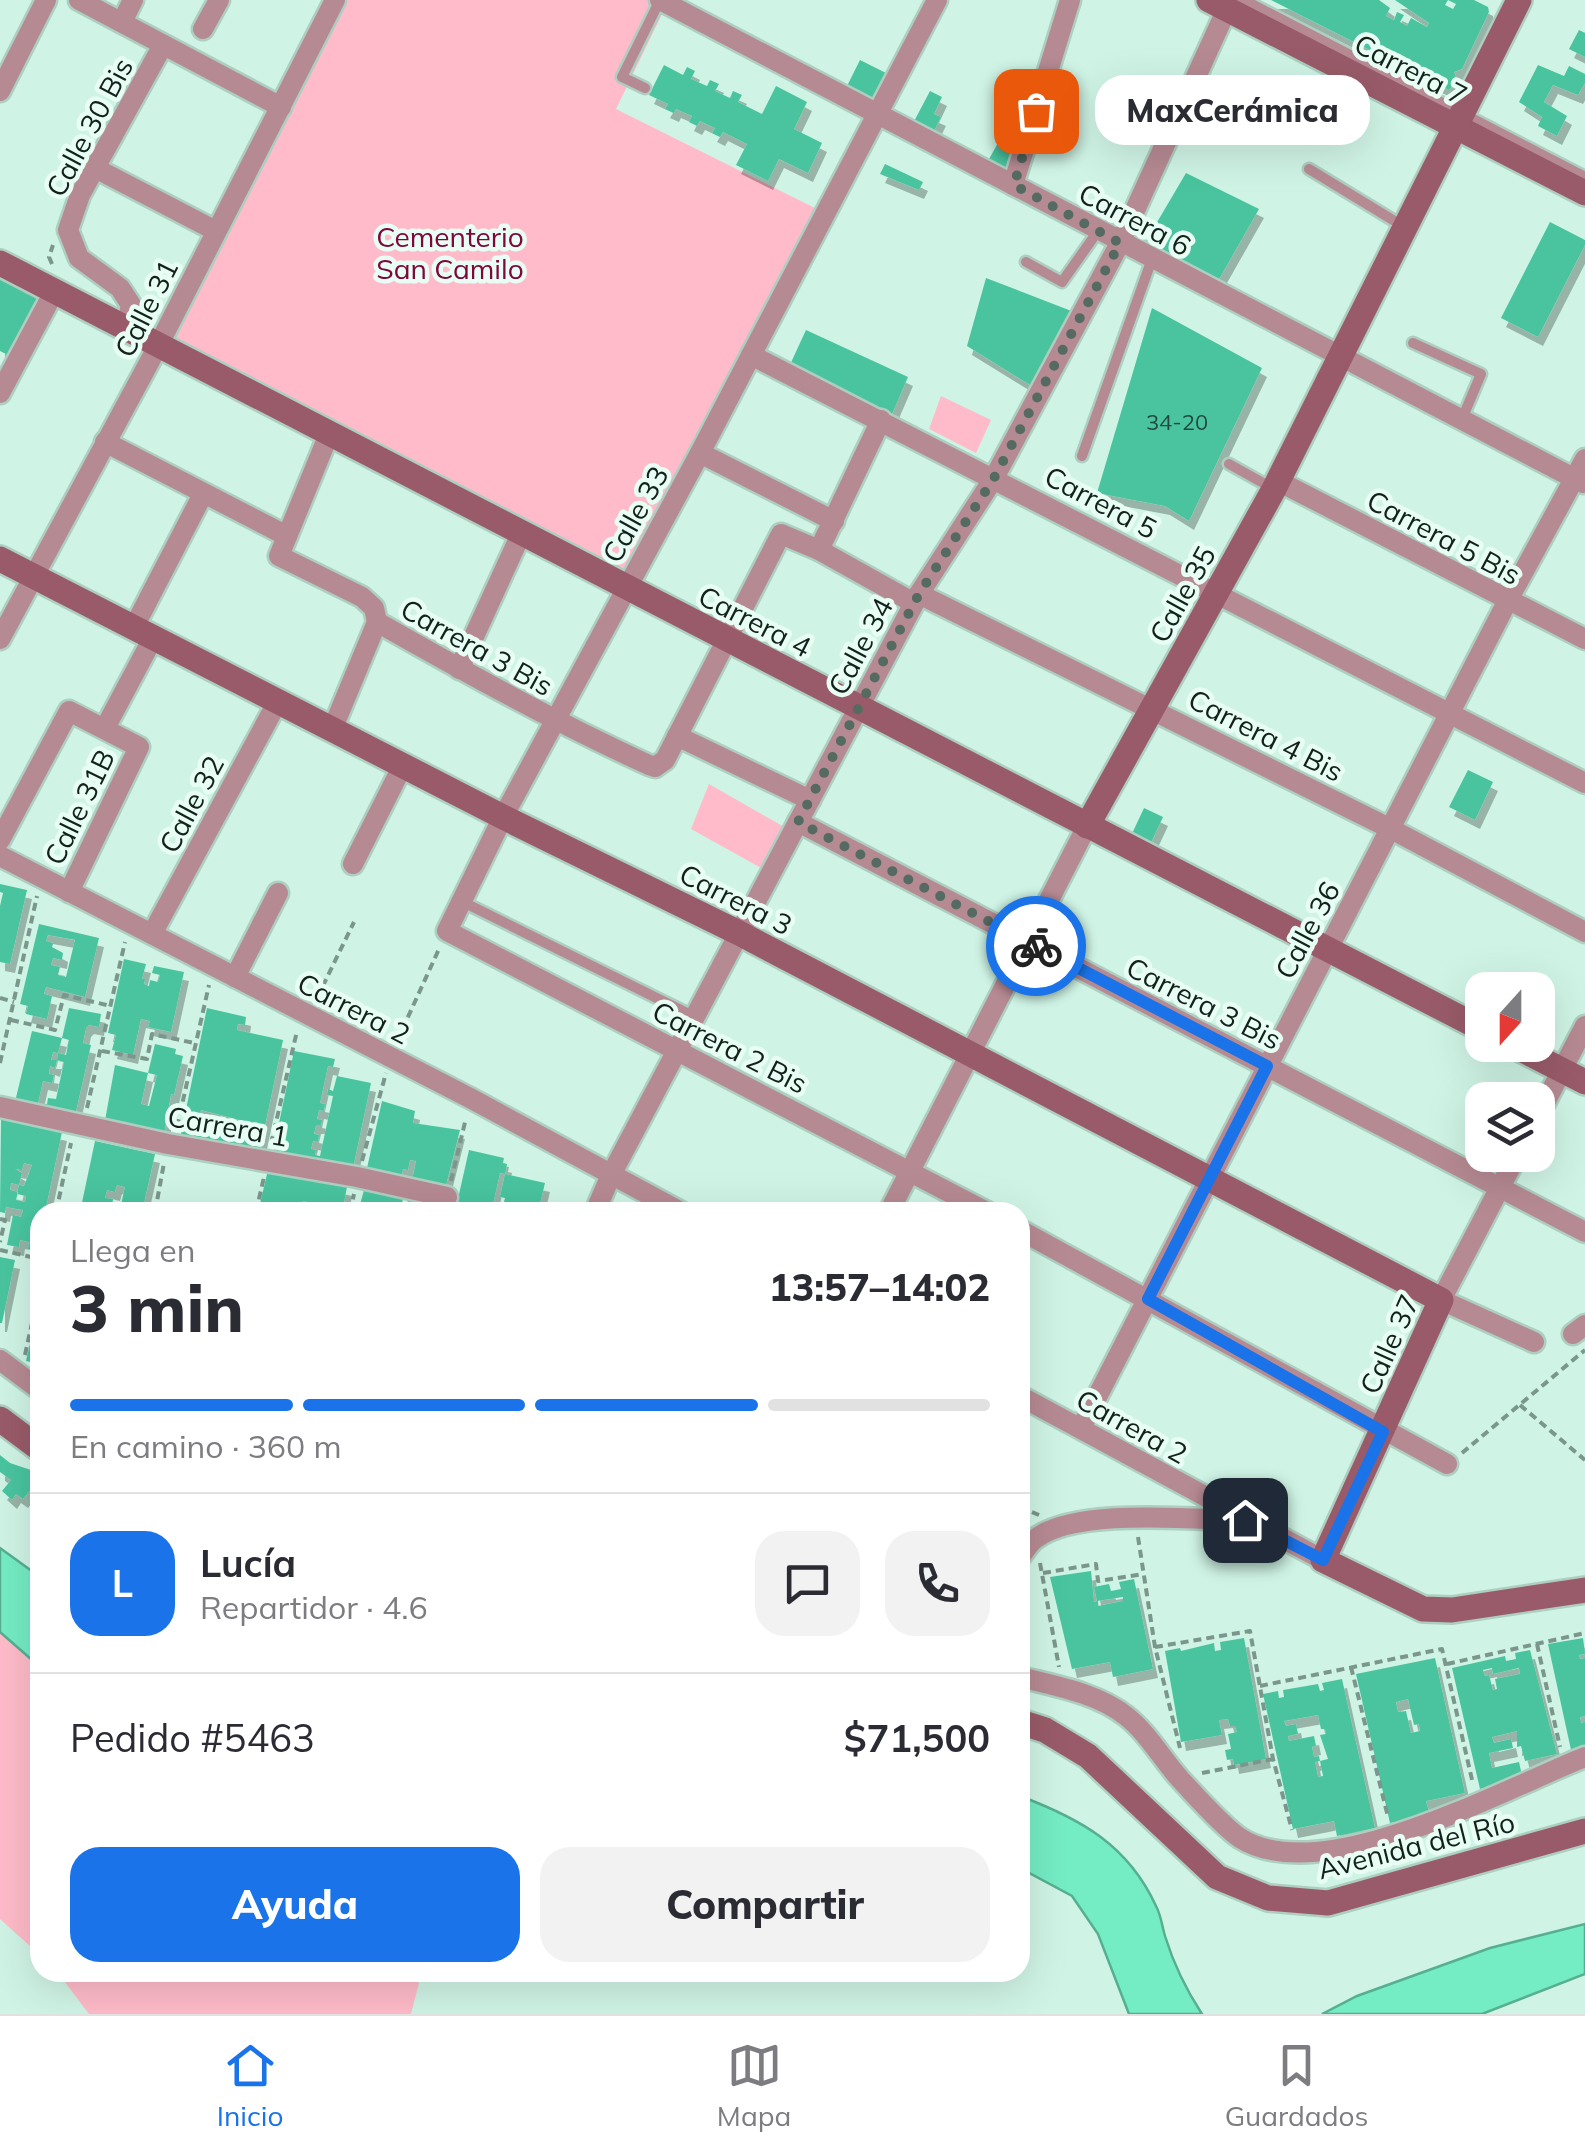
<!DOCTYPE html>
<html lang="es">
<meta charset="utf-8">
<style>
:root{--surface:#fff;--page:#f2f2f3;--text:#2b2b33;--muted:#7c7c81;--line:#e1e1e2;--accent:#1a73e8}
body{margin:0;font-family:Mulish,sans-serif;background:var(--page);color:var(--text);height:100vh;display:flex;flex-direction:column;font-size:38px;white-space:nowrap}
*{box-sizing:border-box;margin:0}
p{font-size:32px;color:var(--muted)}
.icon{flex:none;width:55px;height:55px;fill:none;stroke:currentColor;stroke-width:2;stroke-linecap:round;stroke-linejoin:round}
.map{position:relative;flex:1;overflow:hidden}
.panel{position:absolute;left:30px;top:1202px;width:1000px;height:780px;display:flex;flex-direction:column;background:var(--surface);border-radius:30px;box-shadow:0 10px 40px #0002}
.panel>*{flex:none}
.needle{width:65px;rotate:201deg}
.buttons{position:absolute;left:1465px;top:972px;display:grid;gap:20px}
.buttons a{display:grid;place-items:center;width:90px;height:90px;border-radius:20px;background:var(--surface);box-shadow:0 10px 40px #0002;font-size:50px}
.pin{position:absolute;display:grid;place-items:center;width:85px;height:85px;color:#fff;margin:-42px;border-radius:20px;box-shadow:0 5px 15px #0006}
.courier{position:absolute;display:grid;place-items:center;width:100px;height:100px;margin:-50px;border:8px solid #1a73e8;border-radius:50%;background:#fff;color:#222;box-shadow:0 2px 12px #0007}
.bubble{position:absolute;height:70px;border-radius:30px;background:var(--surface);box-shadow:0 10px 40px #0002;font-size:32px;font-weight:800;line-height:70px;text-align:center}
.summary em{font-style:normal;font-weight:800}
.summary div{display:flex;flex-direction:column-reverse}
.summary{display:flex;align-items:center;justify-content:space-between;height:170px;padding:0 40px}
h1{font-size:65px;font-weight:800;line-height:75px}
.bar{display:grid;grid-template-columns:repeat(4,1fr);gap:15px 10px;align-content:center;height:120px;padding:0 40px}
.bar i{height:12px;border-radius:8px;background:var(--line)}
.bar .on{background:var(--accent)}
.bar p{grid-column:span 4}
.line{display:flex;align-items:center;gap:25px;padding:0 40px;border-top:2px solid var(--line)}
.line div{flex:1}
.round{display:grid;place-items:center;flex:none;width:105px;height:105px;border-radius:30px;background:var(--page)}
.action{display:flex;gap:20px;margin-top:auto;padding:20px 40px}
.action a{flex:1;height:115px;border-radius:30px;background:var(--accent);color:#fff;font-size:40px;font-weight:800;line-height:115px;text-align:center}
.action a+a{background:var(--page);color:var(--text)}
.dock{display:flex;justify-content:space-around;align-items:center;height:140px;border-top:2px solid var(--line);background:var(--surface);font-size:28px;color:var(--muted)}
.dock a{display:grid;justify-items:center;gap:5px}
.dock .on{color:var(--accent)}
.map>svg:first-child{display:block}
.green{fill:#ffbbc9}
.water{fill:#74ecc4;stroke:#57af92;stroke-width:2.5}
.building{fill:#49c49f;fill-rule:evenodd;filter:url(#shadow)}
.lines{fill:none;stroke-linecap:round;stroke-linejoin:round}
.lane-casing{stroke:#adcec1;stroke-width:15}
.street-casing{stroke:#adcec1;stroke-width:25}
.secondary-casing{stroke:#adcec1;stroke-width:30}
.path{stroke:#7b968c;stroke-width:4;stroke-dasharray:8 5;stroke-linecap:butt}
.lane{stroke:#b68a93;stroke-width:10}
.street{stroke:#b68a93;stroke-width:20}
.secondary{stroke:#995b69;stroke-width:25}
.done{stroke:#556b62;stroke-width:10;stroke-dasharray:0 18}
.route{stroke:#1a73e8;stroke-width:12}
.labels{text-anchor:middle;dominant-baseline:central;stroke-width:9;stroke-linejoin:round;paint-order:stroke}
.number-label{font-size:22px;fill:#204a3d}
.street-label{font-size:28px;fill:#13211c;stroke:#e8fef5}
.park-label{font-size:28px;fill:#81063a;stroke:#e8fef5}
</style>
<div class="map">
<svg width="1585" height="2014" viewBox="0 0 1585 2014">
<defs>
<filter id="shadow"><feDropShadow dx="5" dy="9" stdDeviation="0" flood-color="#0004"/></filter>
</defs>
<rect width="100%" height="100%" fill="#cff4e5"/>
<g class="green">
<polygon points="335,0 660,0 667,4 616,109 825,213 625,588 158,346"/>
<polygon points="941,396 991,420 976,453 929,429"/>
<polygon points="709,784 786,828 763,869 691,829"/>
<polygon points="0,1633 40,1667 40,1955 0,1919"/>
<polygon points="406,1972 419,1983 411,2014 89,2014 58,1973"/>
</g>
<g class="water">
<polygon points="0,1548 40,1577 40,1667 0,1632"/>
<path d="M1020 1796C1081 1819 1128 1845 1156 1906 1161 1915 1162 1926 1165 1936 1173 1962 1187 1991 1202 2014H1129L1098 1934 1072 1896 1020 1868Z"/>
<polygon points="1585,1924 1585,1974 1482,2014 1322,2014 1357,1996 1490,1948"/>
</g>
<g class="building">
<polygon points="1271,0 1379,0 1390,8 1386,16 1394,20 1397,12 1404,15 1400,22 1407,26 1411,18 1427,27 1429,23 1395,0 1448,0 1445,5 1453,9 1456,4 1448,0 1474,0 1488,7 1489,12 1462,69 1454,72 1457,80 1449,90"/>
<polygon points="1579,30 1585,33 1585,57 1569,49"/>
<polygon points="860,60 888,74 873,104 845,90"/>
<polygon points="664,65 683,75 687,67 695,71 691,79 707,86 710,80 719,84 715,91 730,98 733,91 742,95 738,102 762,114 776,86 807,102 794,129 822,143 808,173 779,159 768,181 736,165 747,144 723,132 720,137 712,133 715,128 700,121 697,126 689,122 692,116 676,109 674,113 665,109 668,104 649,95"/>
<polygon points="1538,65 1564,76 1569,66 1585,74 1585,83 1578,95 1553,85 1544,102 1567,116 1557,136 1538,126 1542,117 1519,102"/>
<polygon points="930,91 942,97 934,114 941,117 930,139 910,129"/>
<polygon points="1002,136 1021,146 1010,180 985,166"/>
<polygon points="885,164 923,182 919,190 880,174"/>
<polygon points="1186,173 1259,209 1218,281 1146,241"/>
<polygon points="1550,222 1585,240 1585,245 1538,337 1501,318"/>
<polygon points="0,272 43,294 12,357 0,351"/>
<polygon points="986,278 1074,312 1035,388 967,346"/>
<polygon points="1152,308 1262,368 1189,521 1165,506 1097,493"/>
<polygon points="806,330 908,377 889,421 788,369"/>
<polygon points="1468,770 1493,782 1475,820 1449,807"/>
<polygon points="1144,808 1163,817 1148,849 1129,840"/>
<polygon points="0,884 27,890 10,964 0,962 0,906 3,893 0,892"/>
<path d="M39 924 99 938 85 997 46 987 44 994 52 996 47 1019 26 1014 28 1006 20 1004ZM48 935 75 940 66 977 58 975 60 967 51 965 53 958 62 960 63 953 52 947 53 943 46 941Z"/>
<polygon points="124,959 146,964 142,979 145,979 144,984 149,986 150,980 158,982 160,975 152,973 154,966 184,972 171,1032 148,1027 150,1021 141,1019 133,1055 112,1050 116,1035 108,1033"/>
<path d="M69 1008 101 1014 99 1027 89 1025 86 1028 83 1043 91 1045 74 1120 52 1115 54 1107 47 1105 45 1113 14 1106 32 1031 62 1038ZM62 1038 69 1040 66 1055 58 1053 57 1060 64 1062 56 1099 48 1098 47 1104 38 1103 43 1081 52 1083 54 1075 49 1074 50 1066 55 1068 57 1060H51L53 1052 58 1053Z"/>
<path d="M207 1008 246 1017 245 1025 238 1024 237 1030 283 1040 258 1159 179 1143ZM201 1110 240 1120 239 1124 229 1122 226 1137 221 1136 225 1121 211 1119 210 1126 198 1123Z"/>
<polygon points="155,1044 176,1049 175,1054 183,1056 174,1095 171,1094 163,1140 104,1126 115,1065 148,1073 141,1104 149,1106 157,1075 148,1073"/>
<polygon points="294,1051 335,1059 333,1067 328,1066 320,1103 325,1104 324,1111 319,1110 317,1119 322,1120 321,1125 316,1125 314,1134 319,1135 318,1142 313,1141 311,1149 316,1150 315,1155 320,1156 333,1096 327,1095 328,1089 333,1091 337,1076 371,1083 352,1173 313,1165 314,1158 309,1157 308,1164 272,1157"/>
<polygon points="382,1101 415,1111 413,1123 460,1130 444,1193 411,1186 416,1161 410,1160 408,1170 403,1169 400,1184 365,1177"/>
<path d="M1 1119 62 1132 45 1212H40L37 1251 28 1249 29 1242 20 1240 19 1247 7 1245 13 1215 21 1217 23 1210 6 1207 5 1213 0 1212ZM24 1163 32 1165 24 1186 19 1185 17 1194 26 1196 25 1202 16 1200 18 1192 10 1190 11 1183 19 1185 22 1173 15 1169 22 1170Z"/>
<path d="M95 1141 155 1154 142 1212H110L112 1207 104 1205 102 1212H80ZM117 1185 125 1187 120 1209 112 1207 113 1199 105 1198 107 1190 115 1192Z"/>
<polygon points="469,1150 504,1158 503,1163 507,1164 505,1174 500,1173 493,1204 503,1206 505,1198 500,1197 505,1174 545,1183 538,1212 455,1212"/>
<polygon points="268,1170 347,1187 342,1212 307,1212 308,1202 303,1201 301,1208 296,1207 294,1212 258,1212"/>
<polygon points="364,1190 403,1199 401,1207 396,1206 394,1212 358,1212"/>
<polygon points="408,1200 442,1208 441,1212 405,1212"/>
<polygon points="0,1257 15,1260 2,1323 0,1323"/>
<polygon points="39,1304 40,1304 40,1364 26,1361"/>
<polygon points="0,1455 10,1463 40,1473 40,1479 23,1499 16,1494 12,1500 2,1491 11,1480 0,1472"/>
<polygon points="1091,1571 1094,1602 1098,1601 1098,1606 1123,1601 1123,1597 1097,1601 1094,1587 1109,1584 1111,1591 1121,1589 1119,1582 1134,1579 1153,1669 1113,1677 1110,1662 1072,1669 1050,1577"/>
<polygon points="1244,1638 1266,1759 1234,1765 1233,1759 1227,1760 1225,1750 1231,1749 1228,1734 1237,1732 1235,1726 1230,1726 1228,1719 1219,1720 1222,1735 1181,1742 1165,1651 1180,1648 1181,1651 1214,1643 1215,1651 1221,1650 1220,1642"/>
<polygon points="1583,1638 1585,1654 1579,1655 1580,1659 1585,1658 1585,1716 1580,1717 1581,1723 1585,1722 1585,1747 1571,1750 1548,1644"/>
<path d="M1530 1650 1557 1754 1525 1761 1521 1746 1517 1747V1731L1492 1737 1494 1743 1511 1739 1513 1748 1489 1753 1492 1768 1519 1762 1523 1780 1480 1789 1452 1668 1505 1656 1506 1661 1516 1659 1515 1653ZM1492 1668 1493 1674 1519 1668 1520 1674 1495 1679 1497 1689 1493 1690 1489 1675 1485 1676 1483 1670Z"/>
<path d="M1435 1658 1465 1793 1426 1801 1430 1816 1390 1823 1356 1674ZM1408 1699 1414 1725 1419 1724 1420 1731 1411 1733 1406 1711 1398 1712 1396 1702Z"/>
<path d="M1342 1679 1375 1828 1337 1836 1334 1821 1293 1829 1263 1694 1278 1691 1279 1698 1284 1697 1283 1690 1318 1684 1320 1691 1324 1690 1322 1683ZM1318 1715 1321 1729H1325L1326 1734 1320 1735 1328 1759 1320 1761 1323 1776 1318 1777 1315 1762 1320 1761 1319 1756 1314 1757 1312 1747 1316 1746 1314 1736 1289 1741 1288 1736 1298 1734 1296 1724 1286 1726 1284 1721Z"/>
</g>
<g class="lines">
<defs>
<g id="lane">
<polyline points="1244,0 1585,177"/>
<polyline points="645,88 622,77 660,0"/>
<polyline points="1309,169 1406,228"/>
<polyline points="1026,262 1062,282 1098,231"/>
<polyline points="1413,343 1481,374 1462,419"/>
<polyline points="1082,456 1152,259"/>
<polyline points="1229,464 1272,488"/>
<polyline points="461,901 695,1017"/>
</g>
<g id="street">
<polyline points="79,0 281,107"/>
<polyline points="660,0 1583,483"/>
<polyline points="937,0 700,453 503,817 447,931 987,1212"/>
<polyline points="122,22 133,0"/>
<polyline points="203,29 219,0"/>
<polyline points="0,91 46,0"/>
<polyline points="95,168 216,231"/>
<polyline points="1013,185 1070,0"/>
<polyline points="126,329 131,305 120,288 79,258 68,230 80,195 163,45"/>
<polyline points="751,355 1585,783"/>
<polyline points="0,393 54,292"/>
<path d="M329 434 279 556 362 597 374 608 377 622C467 673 555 722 649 765L655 767 665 760 781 534 819 550 914 603"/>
<polyline points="105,442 287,536"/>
<polyline points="700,453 834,521"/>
<polyline points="1278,481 1585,639"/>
<polyline points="819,550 881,420"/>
<polyline points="919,594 1391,829 1585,932"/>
<polyline points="134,627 203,494"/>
<polyline points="0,639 158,346 335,0"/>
<polyline points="459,669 521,534"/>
<polyline points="105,728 153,638"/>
<polyline points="332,730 377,622"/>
<polyline points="677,736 810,800"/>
<polyline points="798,822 1585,1232"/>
<polyline points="0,840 69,711 139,747 69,892"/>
<polyline points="0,856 470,1098 681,1212"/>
<polyline points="353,864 403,765"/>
<polyline points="152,934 278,701"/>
<polyline points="235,977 278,893"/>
<polyline points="0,1107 168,1144 357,1177 447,1197"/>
<polyline points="1538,1116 1585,1026"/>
<polyline points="1517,1155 1441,1300 1534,1342"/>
<polyline points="595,1212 611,1175 919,594 994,478 1120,243 1231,0"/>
<polyline points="889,1212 1087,826"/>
<polyline points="1020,1230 1447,1464"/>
<polyline points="1573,1334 1585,1325"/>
<polyline points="0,1360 40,1390"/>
<polyline points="1020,1396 1323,1560"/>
<polyline points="1081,1428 1507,602 1585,459"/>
<path d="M1020 1557C1025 1551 1029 1543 1035 1539 1074 1508 1189 1519 1238 1520"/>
<path d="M1020 1677C1055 1686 1097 1693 1126 1716 1148 1733 1162 1759 1180 1779 1196 1796 1221 1825 1240 1838 1321 1890 1504 1789 1585 1757"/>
</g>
<g id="secondary">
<polyline points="1209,0 1585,193"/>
<polyline points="0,263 1482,1029"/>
<polyline points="0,559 503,817 739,933 1441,1300 1323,1560 1423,1609 1452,1610 1585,1590"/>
<polyline points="1087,826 1274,489 1519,0"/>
<polyline points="1513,1045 1585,1082"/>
<polyline points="0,1419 40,1449"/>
<polyline points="1020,1722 1045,1730 1088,1756 1217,1877 1268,1898 1328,1903 1585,1831"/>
</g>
</defs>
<use href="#lane" class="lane-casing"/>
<use href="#street" class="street-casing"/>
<use href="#secondary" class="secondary-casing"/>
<g class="path">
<polyline points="52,264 49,257 53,245"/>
<polyline points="0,998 14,1002"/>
<polyline points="317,998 354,922"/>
<polyline points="11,1020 55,1030 64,995 111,1006"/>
<polyline points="397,1041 439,949"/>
<polyline points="102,1051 147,1059 152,1034 194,1043"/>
<polyline points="0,1063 37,896"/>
<polyline points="87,1108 125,942"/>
<polyline points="177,1127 209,985"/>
<polyline points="271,1144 297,1031"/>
<polyline points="362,1161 386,1073"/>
<polyline points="451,1181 466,1118"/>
<polyline points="56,1212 71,1143"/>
<polyline points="155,1212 164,1163"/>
<polyline points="256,1212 264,1177"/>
<polyline points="350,1212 354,1194"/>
<polyline points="0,1219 5,1220 0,1242"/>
<polyline points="0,1250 40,1259"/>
<polyline points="25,1355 40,1286"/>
<polyline points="1520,1405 1585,1460"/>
<polyline points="1462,1453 1585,1350"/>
<polyline points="1020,1507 1039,1515"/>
<polyline points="1138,1537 1155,1647 1180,1748"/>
<polyline points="1040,1563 1059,1667"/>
<polyline points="1043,1573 1096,1564 1098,1581 1143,1574"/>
<polyline points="1537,1644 1560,1747"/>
<polyline points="1155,1647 1250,1631 1273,1759 1292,1830"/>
<polyline points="1447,1664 1585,1633"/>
<polyline points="1351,1667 1388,1817"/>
<polyline points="1260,1686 1442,1649 1473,1784"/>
<polyline points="1202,1773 1273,1759"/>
</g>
<use href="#lane" class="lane"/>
<use href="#street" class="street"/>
<use href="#secondary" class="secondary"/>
</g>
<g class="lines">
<polyline class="done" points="1036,946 798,822 919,594 994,478 1120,243 1014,185 1036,111"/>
<polyline class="route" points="1036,946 1267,1066 1148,1299 1383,1432 1323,1560 1245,1520"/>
</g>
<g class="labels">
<g class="number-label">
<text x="1177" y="422">34-20</text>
</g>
<g class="street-label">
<text transform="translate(1411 69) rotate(27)">Carrera 7</text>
<text transform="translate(89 127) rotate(-62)">Calle 30 Bis</text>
<text transform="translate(1135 219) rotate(28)">Carrera 6</text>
<text transform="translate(146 308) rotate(-63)">Calle 31</text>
<text transform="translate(1101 502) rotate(28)">Carrera 5</text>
<text transform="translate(635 514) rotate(-61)">Calle 33</text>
<text transform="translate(1444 537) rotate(28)">Carrera 5 Bis</text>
<text transform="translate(1182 594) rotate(-61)">Calle 35</text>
<text transform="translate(755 621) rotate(27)">Carrera 4</text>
<text transform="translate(860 646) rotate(-62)">Calle 34</text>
<text transform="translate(477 647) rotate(29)">Carrera 3 Bis</text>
<text transform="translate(1266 735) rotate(27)">Carrera 4 Bis</text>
<text transform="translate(191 804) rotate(-62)">Calle 32</text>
<text transform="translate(79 807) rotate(-64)">Calle 31B</text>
<text transform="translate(736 899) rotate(27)">Carrera 3</text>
<text transform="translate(1307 930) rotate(-62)">Calle 36</text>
<text transform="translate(1204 1003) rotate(27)">Carrera 3 Bis</text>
<text transform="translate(354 1008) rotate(27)">Carrera 2</text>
<text transform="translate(730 1047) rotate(27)">Carrera 2 Bis</text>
<text transform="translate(228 1126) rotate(10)">Carrera 1</text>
<text transform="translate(1389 1344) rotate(-66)">Calle 37</text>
<text transform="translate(1132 1426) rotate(29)">Carrera 2</text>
<text transform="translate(1416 1845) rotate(-14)">Avenida del Río</text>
</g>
<g class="park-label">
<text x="450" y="236">Cementerio<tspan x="450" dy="32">San Camilo</tspan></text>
</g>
</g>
</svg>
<div class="buttons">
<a><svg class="needle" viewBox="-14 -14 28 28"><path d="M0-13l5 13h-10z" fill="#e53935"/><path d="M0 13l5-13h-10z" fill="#7c7c81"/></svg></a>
<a><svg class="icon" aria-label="layers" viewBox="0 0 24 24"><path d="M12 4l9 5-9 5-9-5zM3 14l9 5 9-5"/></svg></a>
</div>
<div class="pin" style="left:1036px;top:111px;background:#ea580c"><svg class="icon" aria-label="bag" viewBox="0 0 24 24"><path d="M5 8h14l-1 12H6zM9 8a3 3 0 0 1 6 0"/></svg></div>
<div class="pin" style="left:1245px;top:1520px;background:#1f2937"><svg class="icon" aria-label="home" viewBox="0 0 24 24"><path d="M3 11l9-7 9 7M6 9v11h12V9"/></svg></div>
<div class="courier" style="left:1036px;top:946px"><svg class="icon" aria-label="bike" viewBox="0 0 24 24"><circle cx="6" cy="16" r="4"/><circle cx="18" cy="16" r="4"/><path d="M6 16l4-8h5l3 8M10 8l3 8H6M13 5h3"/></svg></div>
<div class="bubble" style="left:1095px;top:75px;width:275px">MaxCerámica</div>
<section class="panel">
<div class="summary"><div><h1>3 min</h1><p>Llega en</p></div><em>13:57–14:02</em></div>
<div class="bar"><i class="on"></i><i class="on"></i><i class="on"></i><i></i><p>En camino · 360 m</p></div>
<div class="line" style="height:180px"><b class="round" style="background:var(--accent);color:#fff">L</b><div><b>Lucía</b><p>Repartidor · 4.6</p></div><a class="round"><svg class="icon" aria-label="chat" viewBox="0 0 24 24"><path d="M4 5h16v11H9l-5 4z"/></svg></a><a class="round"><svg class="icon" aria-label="phone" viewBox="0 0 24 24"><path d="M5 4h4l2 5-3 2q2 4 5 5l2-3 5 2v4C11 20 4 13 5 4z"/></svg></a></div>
<div class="line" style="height:130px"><div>Pedido #5463</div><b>$71,500</b></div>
<div class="action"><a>Ayuda</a><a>Compartir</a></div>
</section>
</div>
<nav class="dock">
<a class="on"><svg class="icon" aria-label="home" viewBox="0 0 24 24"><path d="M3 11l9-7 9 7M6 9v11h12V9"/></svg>Inicio</a>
<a><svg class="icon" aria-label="map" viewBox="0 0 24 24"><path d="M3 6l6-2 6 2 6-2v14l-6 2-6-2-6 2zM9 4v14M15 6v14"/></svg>Mapa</a>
<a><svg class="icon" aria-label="saved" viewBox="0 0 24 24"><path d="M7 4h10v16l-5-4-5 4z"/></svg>Guardados</a>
</nav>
